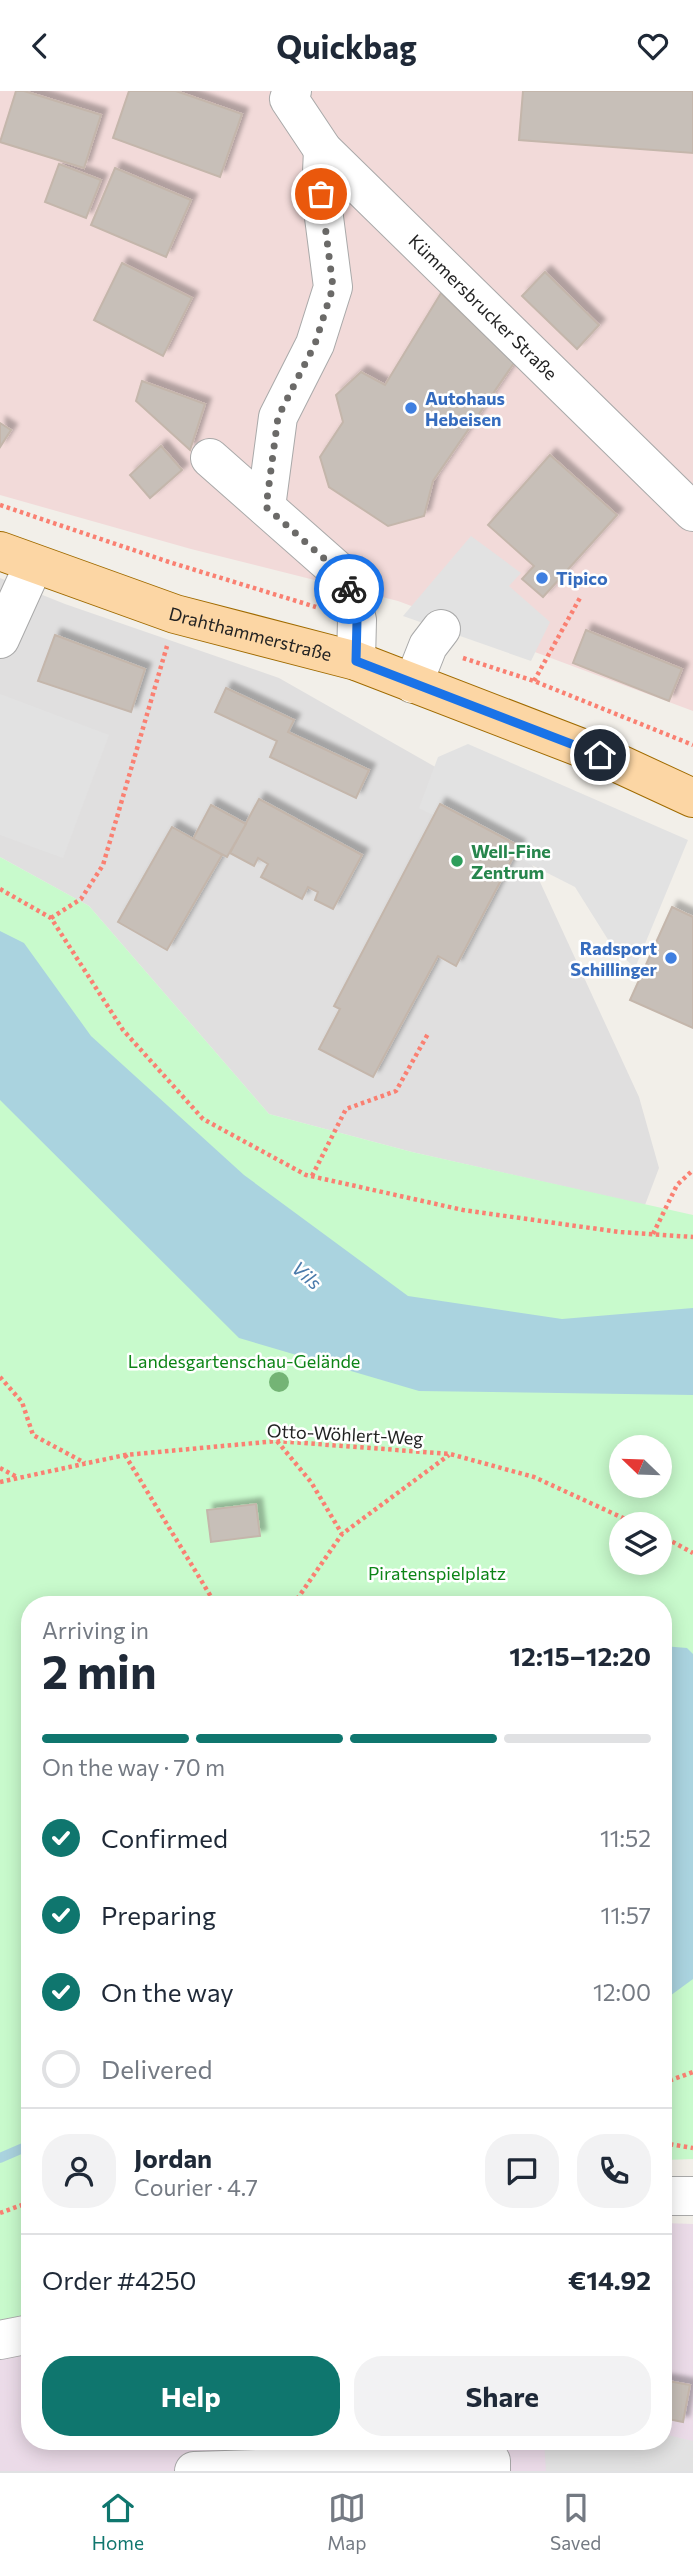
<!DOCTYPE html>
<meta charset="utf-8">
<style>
:root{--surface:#fff;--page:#f2f2f3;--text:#1f2937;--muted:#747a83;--line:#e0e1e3;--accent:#0f766e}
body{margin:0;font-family:Commissioner,sans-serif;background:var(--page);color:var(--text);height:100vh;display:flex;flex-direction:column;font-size:26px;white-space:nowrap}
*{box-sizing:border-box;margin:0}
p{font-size:23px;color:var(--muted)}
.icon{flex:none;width:38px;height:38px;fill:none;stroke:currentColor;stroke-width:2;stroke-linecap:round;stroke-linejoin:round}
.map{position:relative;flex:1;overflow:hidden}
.sheet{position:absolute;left:21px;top:1505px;width:651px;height:854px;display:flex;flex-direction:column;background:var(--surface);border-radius:28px;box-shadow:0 4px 18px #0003}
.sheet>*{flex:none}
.needle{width:46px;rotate:293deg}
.tools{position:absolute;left:609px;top:1344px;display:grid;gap:14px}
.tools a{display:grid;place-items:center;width:63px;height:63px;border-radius:50%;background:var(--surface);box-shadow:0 4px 18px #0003;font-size:35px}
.pin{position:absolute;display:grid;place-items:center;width:60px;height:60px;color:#fff;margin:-30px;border:4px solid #fff;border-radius:50%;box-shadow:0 2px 7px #0007}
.courier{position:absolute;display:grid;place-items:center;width:70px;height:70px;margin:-35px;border:5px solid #1a73e8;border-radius:50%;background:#fff;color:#222;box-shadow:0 2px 9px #0007}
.overview em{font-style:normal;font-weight:700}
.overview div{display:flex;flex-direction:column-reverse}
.overview{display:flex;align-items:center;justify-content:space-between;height:119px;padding:0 21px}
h1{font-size:46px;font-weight:700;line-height:52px}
.bar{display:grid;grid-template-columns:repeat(4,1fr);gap:10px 7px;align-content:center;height:84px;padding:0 21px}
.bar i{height:9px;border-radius:5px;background:var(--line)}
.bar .current{background:var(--accent)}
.bar p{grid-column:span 4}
.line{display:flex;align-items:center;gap:18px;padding:0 21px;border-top:2px solid var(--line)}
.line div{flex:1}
.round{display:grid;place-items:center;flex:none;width:74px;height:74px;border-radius:28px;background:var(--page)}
ol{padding:0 21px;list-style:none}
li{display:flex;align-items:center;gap:21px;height:77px}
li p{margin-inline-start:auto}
li .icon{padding:7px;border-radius:50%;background:var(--accent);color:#fff;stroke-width:4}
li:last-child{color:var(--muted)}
li i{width:38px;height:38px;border:4px solid var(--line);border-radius:50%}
.action{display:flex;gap:14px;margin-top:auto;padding:14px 21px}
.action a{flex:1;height:80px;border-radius:28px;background:var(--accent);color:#fff;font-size:28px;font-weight:700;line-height:80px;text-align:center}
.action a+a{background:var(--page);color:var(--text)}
header{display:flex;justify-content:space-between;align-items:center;height:91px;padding:0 21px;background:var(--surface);font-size:32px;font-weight:700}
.tabs{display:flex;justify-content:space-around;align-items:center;height:98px;border-top:2px solid var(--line);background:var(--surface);font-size:19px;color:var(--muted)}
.tabs a{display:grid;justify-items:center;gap:4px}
.tabs .current{color:var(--accent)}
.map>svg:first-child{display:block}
.residential{fill:#e0dfdf}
.commercial{fill:#f2dad9}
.industrial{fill:#ebdbe8}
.park{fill:#c8facc;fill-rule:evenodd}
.parking{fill:#e2e2e2}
.water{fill:#aad3df}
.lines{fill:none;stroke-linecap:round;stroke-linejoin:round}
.stream{stroke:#aad3df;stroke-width:10}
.building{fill:#c7bfb8;stroke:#c4b6ab;stroke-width:2;filter:url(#shadow)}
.minor-casing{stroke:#a9a9a9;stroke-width:40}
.major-casing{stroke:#a06b00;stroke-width:40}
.path{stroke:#fa8072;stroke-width:4.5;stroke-dasharray:3.5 3.5;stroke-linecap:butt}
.minor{stroke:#fff;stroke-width:38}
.major{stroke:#fcd6a4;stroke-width:38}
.tree{fill:#74b475}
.done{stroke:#6b6a68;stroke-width:7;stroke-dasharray:0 12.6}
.route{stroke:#1a73e8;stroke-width:9}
.shop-dot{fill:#3f7fe0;stroke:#fff;stroke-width:2.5}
.leisure-dot{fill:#2e9e5b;stroke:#fff;stroke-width:2.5}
.labels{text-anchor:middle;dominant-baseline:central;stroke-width:5;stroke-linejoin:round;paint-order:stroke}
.street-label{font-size:18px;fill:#222;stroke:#fff}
.shop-label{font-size:18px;font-weight:bold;fill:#366cbe;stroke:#fff;text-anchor:start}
.leisure-label{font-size:18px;font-weight:bold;fill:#27864d;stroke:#fff;text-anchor:start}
.park-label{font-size:18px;fill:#0c8416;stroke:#fff}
.water-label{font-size:19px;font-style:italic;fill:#4a7aab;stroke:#fff}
</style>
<header><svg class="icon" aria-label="back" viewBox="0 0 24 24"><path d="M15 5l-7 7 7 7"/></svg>Quickbag<svg class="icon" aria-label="heart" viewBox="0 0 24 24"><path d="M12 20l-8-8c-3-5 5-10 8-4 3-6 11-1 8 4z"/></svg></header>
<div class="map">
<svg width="693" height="2380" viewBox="0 0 693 2380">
<defs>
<filter id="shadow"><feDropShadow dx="6" dy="-6" stdDeviation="2" flood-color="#0004"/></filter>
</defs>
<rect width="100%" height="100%" fill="#f2efe9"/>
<polygon class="residential" points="0,487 65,513 279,587 453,686 523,754 639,1006 659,1077 645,1114 412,1061 269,1023 89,815 0,766"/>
<polygon class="commercial" points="0,0 693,0 693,620 398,510 191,458 0,404"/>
<polygon class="industrial" points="663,2132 693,2133 693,2380 0,2380 0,2266 30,2258 30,2350 663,2350"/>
<path class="park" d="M0 766 89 815 269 1023 412 1061 693 1124V2068L663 2069V1514H30V2232L0 2237ZM621 1356H660V1395H621ZM621 1433H660V1472H621Z"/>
<g class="parking">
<polygon points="471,445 521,482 509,495 550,531 531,570 403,525"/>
<polygon points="0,603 109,644 63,767 0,744"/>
<polygon points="468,653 688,749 635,877 612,855 575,796 419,717 438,666"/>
<polygon points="663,2343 693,2350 693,2380 546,2380 544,2350 663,2350"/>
</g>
<g class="water">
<polygon points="0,840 24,852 91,945 244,1084 408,1205 562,1228 693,1217 693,1304 419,1300 239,1247 0,1009"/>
<polygon points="663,1555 687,1557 693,1563 693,1888 663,1910"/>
</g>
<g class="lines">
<polyline class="stream" points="0,2067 30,2054"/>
</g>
<g class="building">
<polygon points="16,0 24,0 101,24 84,77 0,51"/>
<polygon points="129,0 176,0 242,23 220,86 113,47"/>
<polygon points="523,0 693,0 693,62 519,49"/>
<polygon points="59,73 101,89 86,127 45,111"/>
<polygon points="115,77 191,109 166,166 91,134"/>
<polygon points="122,172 192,207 163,265 94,229"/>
<polygon points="545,181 599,234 577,258 522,205"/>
<polygon points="441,202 514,272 433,390 424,425 388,435 329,396 320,366 343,331 336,304 361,281 385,294"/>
<polygon points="142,290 205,313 190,359 136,310"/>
<polygon points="0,332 11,339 0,356"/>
<polygon points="161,355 182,379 150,407 130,384"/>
<polygon points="550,364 617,424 543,506 522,488 534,475 488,434"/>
<polygon points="586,539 682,578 669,610 573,572"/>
<polygon points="55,544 145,578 131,621 38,590"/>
<polygon points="226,597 294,629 288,641 369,679 356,707 270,666 277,650 215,621"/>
<polygon points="259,708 362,764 333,818 315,809 318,801 308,796 302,808 261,786 268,773 258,767 254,775 230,762"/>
<polygon points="440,713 519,755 456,875 438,865 373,986 319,958 340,918 334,915"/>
<polygon points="211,714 246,733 227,766 193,748"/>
<polygon points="172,736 222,764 167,859 118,831"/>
<polygon points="672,816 693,826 693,937 630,909"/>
<polygon points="256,1413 260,1445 211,1451 207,1419"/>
<polygon points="663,2289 690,2294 683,2331 663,2327"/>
</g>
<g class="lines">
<defs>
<g id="minor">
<path id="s1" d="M292 0 289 8 323 59 693 421"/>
<polyline points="210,367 346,487 357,529 356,570"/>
<polyline points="266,416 278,326 315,253 333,196 321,103 323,59"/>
<polyline points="0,548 34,473"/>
<polyline points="413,593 428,555 441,538"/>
<polyline points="663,2105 693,2105"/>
<polyline points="0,2249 30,2243"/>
<polyline points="194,2380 491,2370 491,2380"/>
</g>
<g id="major">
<path id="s2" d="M0 460 175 523 356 570 600 664 693 707"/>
</g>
</defs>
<use href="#minor" class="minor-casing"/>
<use href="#major" class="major-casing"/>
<g class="path">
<polyline points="0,414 169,471 316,516"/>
<polyline points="463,567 534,590 693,654"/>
<polyline points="534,590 581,505"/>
<polyline points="0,798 51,827 123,939 203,1028 306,1084 463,1119 619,1141 693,1146"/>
<polyline points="51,827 81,808 103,774 167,555"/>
<polyline points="312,1085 346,1018 396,1000 429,941"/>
<polyline points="653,1143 677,1094 693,1079"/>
<polyline points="0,1286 22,1311 33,1344 85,1372"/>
<polyline points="277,1350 311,1391 342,1443"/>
<polyline points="125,1364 216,1514"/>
<polyline points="0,1377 17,1386"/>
<polyline points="0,1391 125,1364 277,1350 450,1363 534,1386 636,1433"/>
<polyline points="660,1444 693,1462"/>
<polyline points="293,1514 342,1443 449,1364"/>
<polyline points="663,1992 693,1981"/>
<polyline points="663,2052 693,2057"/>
<polyline points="0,2122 30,2111"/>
</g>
<use href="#minor" class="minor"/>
<use href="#major" class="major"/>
</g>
<circle class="tree" cx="279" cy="1291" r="10"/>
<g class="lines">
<polyline class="done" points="321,103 333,196 315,253 278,326 266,416 346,487 349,498"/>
<polyline class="route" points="349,498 357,529 356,570 600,664"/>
</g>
<g class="shop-dot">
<circle cx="411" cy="317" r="7"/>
<circle cx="542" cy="487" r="7"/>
<circle cx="671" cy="867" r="7"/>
</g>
<circle class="leisure-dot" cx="457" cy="770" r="7"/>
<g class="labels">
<g class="street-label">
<text stroke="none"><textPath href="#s1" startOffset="294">Kümmersbrucker Straße</textPath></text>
<text stroke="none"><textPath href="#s2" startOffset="264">Drahthammerstraße</textPath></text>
<text transform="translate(345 1343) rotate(3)">Otto-Wöhlert-Weg</text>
</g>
<g class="shop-label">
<text x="425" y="307">Autohaus<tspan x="425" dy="21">Hebeisen</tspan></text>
<text x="556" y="487">Tipico</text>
<text x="657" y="857" text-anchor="end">Radsport<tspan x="657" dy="21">Schillinger</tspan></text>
</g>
<g class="leisure-label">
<text x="471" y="760">Well-Fine<tspan x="471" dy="21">Zentrum</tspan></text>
</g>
<g class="park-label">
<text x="244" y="1270">Landesgartenschau-Gelände</text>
<text x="437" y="1482">Piratenspielplatz</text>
</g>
<g class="water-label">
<text transform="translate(307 1184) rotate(41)">Vils</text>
</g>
</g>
</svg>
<div class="tools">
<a><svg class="needle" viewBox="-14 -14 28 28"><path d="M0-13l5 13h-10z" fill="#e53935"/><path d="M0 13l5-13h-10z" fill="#747a83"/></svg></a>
<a><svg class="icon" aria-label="layers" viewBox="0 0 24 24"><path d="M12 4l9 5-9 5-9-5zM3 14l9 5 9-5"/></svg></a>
</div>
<div class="pin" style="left:321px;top:103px;background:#ea580c"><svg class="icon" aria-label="bag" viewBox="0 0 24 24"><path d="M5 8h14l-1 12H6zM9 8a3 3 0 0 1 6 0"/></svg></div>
<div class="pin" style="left:600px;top:664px;background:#1f2937"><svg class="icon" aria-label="home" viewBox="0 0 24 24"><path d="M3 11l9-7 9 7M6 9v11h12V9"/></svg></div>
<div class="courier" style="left:349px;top:498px"><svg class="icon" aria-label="bike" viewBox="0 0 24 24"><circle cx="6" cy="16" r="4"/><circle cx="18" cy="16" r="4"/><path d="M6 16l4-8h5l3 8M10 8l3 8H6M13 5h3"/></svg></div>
<section class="sheet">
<div class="overview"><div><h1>2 min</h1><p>Arriving in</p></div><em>12:15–12:20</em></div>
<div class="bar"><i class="current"></i><i class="current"></i><i class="current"></i><i></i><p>On the way · 70 m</p></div>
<ol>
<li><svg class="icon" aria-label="check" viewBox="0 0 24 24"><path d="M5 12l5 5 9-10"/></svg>Confirmed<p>11:52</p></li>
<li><svg class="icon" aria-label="check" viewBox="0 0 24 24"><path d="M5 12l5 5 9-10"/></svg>Preparing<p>11:57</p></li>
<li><svg class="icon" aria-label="check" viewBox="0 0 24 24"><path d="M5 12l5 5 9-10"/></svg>On the way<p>12:00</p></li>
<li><i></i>Delivered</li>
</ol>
<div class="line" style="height:126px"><a class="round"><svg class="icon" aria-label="person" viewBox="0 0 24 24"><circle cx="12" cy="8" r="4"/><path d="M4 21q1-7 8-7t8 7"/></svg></a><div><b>Jordan</b><p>Courier · 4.7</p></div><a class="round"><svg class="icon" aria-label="chat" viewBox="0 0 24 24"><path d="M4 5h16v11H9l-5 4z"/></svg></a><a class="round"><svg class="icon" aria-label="phone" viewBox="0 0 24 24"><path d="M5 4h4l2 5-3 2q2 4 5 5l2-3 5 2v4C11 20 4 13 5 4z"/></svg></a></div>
<div class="line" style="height:91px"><div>Order #4250</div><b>€14.92</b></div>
<div class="action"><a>Help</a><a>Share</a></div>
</section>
</div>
<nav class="tabs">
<a class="current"><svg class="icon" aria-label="home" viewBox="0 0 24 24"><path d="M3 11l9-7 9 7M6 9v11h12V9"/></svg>Home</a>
<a><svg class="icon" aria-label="map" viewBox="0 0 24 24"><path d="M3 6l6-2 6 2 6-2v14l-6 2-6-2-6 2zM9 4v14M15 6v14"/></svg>Map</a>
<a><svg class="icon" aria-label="saved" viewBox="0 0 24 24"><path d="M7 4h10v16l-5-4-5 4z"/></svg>Saved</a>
</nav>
